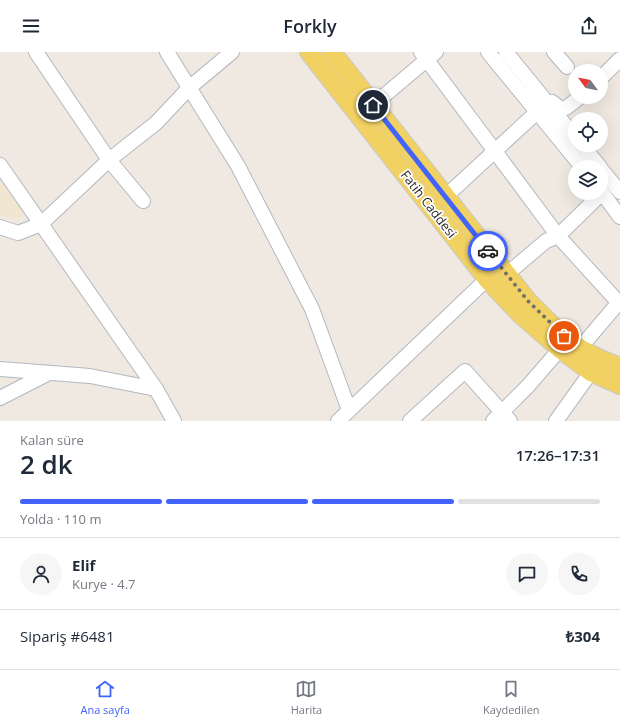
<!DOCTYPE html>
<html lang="tr">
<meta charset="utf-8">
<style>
:root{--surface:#fff;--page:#f6f6f7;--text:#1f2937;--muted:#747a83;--line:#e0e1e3;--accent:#4264fb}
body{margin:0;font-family:"Open Sans",sans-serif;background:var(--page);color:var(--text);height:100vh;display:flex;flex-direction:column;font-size:15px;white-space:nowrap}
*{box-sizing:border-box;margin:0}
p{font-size:13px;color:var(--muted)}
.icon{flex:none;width:22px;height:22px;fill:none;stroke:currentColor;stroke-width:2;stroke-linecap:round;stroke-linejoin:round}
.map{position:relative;height:369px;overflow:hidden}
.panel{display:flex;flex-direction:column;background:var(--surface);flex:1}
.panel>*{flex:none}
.needle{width:26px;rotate:303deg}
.fabs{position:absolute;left:568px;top:12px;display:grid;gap:8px}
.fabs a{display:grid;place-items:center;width:40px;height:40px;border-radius:50%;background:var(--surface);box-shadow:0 4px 16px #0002;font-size:20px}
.pin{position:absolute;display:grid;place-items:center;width:34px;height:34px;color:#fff;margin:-17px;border:2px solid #fff;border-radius:50%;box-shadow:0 1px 4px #0007}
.courier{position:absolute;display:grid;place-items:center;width:40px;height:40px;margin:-20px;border:3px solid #4264fb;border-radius:50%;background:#fff;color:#222;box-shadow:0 1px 5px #0007}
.head em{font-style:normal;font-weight:600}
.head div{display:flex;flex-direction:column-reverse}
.head{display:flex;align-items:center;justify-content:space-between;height:68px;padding:0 20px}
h1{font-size:26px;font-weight:600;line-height:30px}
.bar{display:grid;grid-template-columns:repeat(4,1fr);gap:6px 4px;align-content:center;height:48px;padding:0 20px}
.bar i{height:5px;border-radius:3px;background:var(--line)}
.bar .active{background:var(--accent)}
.bar p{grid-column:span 4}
.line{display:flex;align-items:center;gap:10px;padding:0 20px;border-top:1px solid var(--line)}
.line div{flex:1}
.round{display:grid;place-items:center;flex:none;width:42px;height:42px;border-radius:21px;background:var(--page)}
header{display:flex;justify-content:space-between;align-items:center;height:52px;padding:0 20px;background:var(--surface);font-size:18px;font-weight:600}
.dock{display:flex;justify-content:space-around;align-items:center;height:56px;border-top:1px solid var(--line);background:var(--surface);font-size:11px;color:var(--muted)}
.dock a{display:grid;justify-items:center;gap:2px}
.dock .active{color:var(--accent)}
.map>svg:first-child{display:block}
.education{fill:#f0e6d1}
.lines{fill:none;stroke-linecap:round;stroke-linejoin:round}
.minor-casing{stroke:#b4b7c1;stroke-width:16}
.major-casing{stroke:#c9c9c9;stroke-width:20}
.minor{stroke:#fff;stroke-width:14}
.major{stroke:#f2d163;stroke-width:18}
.done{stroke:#726f6d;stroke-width:4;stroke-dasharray:0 7.2}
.route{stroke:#4264fb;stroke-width:5}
.labels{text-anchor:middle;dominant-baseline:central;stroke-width:3.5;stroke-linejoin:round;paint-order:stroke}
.street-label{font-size:13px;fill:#2e2e2e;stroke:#fff}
</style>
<header><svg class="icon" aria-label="menu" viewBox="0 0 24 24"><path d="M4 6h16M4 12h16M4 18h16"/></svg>Forkly<svg class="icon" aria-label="share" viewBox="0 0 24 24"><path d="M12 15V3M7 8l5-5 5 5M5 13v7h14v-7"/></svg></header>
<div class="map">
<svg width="620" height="369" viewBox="0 0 620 369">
<rect width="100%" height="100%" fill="#efe9e1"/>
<polygon class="education" points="0,128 23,159 22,165 17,167 0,163"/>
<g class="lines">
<defs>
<g id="minor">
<polyline points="36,0 109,108 143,149"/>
<polyline points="167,0 238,114 312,257 349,358"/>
<polyline points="421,0 558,184 619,251"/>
<polyline points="488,0 582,115"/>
<polyline points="506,0 575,85"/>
<polyline points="554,0 567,15"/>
<polyline points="601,26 620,7"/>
<polyline points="373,53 436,0"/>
<polyline points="582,93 600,115"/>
<polyline points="0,113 156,337 174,369"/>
<polyline points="601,117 620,140"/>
<polyline points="601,139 620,165"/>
<polyline points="445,145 537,60 552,50 560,56 566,56 580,45"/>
<polyline points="0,175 18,181 41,172 109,108 156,71 189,36 232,0"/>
<polyline points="507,222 546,189 558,184 602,141"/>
<polyline points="580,296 620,249"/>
<polyline points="0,317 90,324 156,337"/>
<polyline points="0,346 49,321"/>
<polyline points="338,369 487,227"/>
<polyline points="410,369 465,319 510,369"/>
<polyline points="493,369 528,334 560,297"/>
<polyline points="556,369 591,320"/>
</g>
<g id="major">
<polyline points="309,0 487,227 520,262 560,297 591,320 620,333"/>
<path d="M332 0 528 249C544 265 561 284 581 297 593 304 606 310 620 315"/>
</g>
</defs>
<use href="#minor" class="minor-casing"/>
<use href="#major" class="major-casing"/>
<use href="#minor" class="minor"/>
<use href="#major" class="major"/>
</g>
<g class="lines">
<polyline class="done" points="488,199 528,249 564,284"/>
<polyline class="route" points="373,53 488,199"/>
</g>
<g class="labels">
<g class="street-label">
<text transform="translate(429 152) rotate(52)">Fatih Caddesi</text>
</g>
</g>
</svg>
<div class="fabs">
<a><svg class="needle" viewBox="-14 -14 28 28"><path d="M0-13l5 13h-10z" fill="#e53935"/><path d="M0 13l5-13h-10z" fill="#747a83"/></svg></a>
<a><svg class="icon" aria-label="locate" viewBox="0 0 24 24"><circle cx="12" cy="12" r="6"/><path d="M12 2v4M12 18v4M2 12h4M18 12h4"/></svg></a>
<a><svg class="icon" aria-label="layers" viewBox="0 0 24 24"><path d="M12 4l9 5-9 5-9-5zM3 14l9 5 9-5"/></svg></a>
</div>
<div class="pin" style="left:564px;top:284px;background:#ea580c"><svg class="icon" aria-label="bag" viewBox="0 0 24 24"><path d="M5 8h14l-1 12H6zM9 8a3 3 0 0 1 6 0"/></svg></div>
<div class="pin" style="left:373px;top:53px;background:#1f2937"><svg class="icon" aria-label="home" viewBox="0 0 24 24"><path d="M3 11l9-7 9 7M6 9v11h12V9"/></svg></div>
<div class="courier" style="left:488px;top:199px"><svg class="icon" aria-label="car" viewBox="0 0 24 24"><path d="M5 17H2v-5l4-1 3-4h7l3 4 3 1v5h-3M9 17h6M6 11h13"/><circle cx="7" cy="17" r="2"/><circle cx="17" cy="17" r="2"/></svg></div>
</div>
<section class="panel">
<div class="head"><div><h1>2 dk</h1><p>Kalan süre</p></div><em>17:26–17:31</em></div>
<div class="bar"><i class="active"></i><i class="active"></i><i class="active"></i><i></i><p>Yolda · 110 m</p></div>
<div class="line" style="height:72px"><a class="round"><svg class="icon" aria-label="person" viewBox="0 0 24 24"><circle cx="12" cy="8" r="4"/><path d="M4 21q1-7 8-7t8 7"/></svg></a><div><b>Elif</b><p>Kurye · 4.7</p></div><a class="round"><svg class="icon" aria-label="chat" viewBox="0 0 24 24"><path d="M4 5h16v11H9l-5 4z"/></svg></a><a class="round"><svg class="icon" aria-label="phone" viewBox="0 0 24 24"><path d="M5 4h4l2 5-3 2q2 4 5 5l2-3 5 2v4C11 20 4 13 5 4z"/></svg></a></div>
<div class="line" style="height:52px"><div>Sipariş #6481</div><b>₺304</b></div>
</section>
<nav class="dock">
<a class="active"><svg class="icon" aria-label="home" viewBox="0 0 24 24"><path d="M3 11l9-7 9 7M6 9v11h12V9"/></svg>Ana sayfa</a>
<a><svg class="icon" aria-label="map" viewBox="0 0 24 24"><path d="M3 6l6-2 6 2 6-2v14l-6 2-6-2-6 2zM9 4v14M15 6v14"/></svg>Harita</a>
<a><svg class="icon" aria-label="saved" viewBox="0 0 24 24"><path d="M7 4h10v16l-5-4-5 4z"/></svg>Kaydedilen</a>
</nav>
